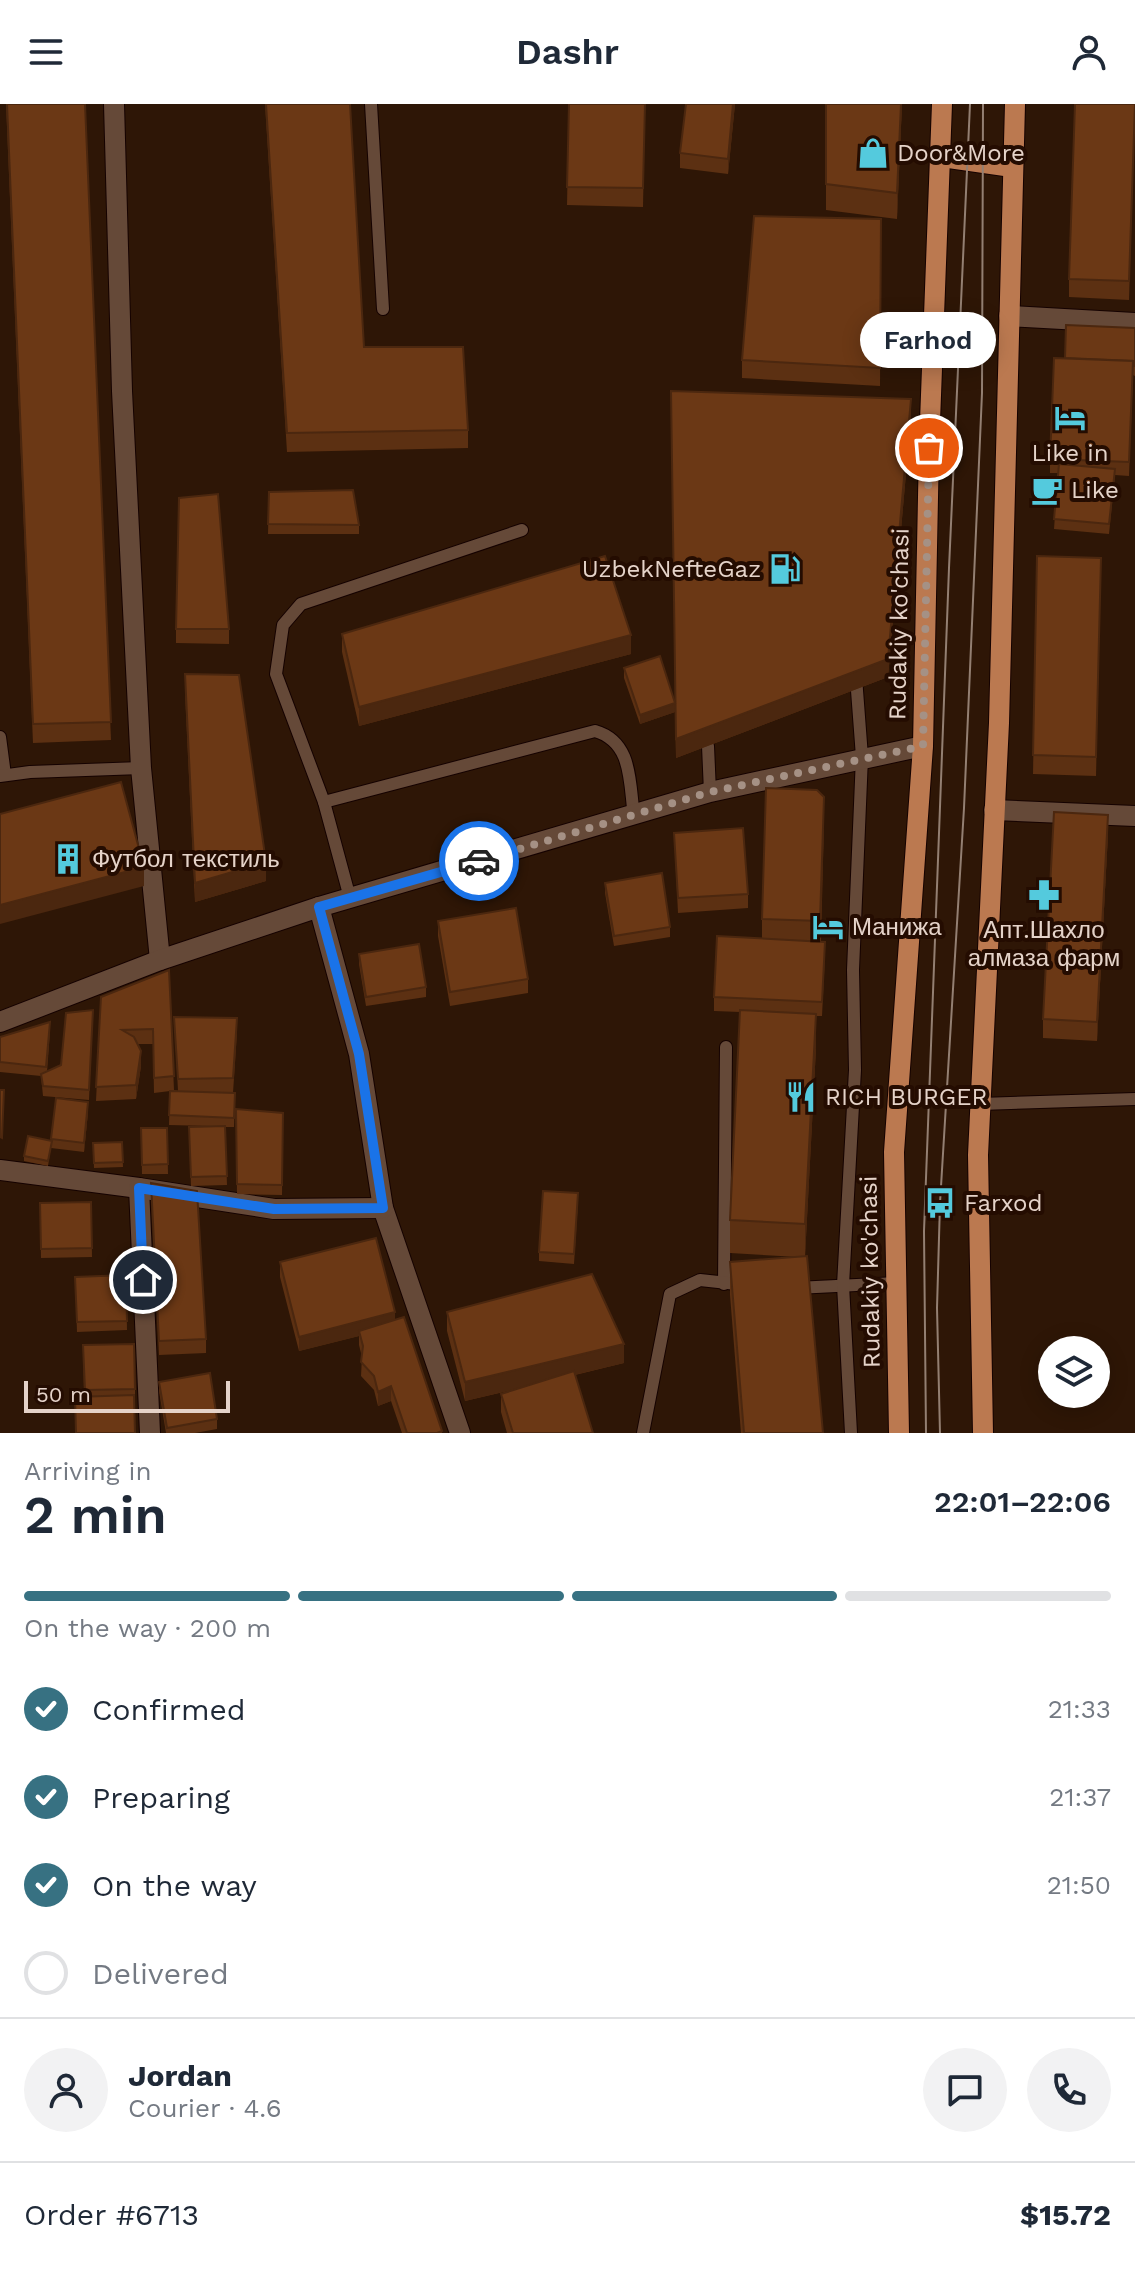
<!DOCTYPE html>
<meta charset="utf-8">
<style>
:root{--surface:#fff;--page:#f2f2f3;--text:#1f2937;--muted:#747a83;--line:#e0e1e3;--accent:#377182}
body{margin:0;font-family:"Work Sans",sans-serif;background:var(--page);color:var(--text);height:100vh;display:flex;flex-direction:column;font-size:30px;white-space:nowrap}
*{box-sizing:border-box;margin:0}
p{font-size:26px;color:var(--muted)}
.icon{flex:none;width:44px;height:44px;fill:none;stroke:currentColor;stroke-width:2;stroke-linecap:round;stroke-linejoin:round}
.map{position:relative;height:1329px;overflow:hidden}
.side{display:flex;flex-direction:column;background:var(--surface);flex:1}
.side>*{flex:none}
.buttons{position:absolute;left:1038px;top:1232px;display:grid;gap:16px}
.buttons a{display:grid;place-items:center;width:72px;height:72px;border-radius:50%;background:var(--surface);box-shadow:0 4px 20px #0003;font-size:40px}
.scale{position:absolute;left:24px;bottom:20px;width:206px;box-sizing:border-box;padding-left:8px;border:4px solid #e5d3c9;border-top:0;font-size:22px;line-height:28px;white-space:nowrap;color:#e5d3c9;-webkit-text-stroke:6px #240c01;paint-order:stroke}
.pin{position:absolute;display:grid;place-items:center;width:68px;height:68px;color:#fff;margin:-34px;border:4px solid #fff;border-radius:50%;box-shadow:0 2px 8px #0007}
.courier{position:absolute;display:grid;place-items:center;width:80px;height:80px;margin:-40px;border:6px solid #1a73e8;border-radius:50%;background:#fff;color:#222;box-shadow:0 2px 10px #0007}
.bubble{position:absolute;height:56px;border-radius:28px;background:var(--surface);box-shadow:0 4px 20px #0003;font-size:26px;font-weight:600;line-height:56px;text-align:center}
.overview em{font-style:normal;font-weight:600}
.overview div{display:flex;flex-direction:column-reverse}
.overview{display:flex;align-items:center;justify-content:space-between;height:136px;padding:0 24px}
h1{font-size:52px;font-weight:600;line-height:60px}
.bar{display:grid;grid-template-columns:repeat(4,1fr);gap:12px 8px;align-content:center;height:96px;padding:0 24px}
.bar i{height:10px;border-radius:6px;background:var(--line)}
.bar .active{background:var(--accent)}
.bar p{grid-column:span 4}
.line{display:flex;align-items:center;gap:20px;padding:0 24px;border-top:2px solid var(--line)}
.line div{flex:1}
.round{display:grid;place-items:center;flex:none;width:84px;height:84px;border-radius:42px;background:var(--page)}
ol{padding:0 24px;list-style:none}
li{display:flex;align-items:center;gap:24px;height:88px}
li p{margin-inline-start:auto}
li .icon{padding:8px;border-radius:50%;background:var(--accent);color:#fff;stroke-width:4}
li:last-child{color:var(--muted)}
li i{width:44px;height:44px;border:4px solid var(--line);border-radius:50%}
header{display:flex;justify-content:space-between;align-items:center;height:104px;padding:0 24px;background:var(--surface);font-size:36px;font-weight:600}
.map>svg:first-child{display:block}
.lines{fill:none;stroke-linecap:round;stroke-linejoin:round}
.lane-casing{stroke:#150200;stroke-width:14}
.street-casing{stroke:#150200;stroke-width:22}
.primary-casing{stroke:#150200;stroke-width:22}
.lane{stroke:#654938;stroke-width:12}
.street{stroke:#654938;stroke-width:20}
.primary{stroke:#bb7950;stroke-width:20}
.tram{stroke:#937f72;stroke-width:2}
.wall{fill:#5c3012}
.shaded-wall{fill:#4b270f}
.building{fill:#6b3815;stroke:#4b270f;stroke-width:2}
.done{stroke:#a59185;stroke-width:8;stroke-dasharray:0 14.4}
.route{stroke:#1a73e8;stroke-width:10}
.labels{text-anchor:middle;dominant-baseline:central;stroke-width:8;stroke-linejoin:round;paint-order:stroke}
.poi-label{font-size:24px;fill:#e5d3c9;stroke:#240c01;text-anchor:start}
.street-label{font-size:24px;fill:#e5d3c9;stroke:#240c01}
</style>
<header><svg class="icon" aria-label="menu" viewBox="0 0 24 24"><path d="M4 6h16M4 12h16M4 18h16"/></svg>Dashr<svg class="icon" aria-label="person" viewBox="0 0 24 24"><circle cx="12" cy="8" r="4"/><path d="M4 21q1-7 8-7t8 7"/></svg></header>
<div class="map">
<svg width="1135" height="1329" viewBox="0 0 1135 1329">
<rect width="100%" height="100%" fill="#2e1606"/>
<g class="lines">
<defs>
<g id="lane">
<polyline points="371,0 383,205"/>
<polyline points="907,356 929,344"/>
<polyline points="0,633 5,671"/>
<polyline points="708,642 710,688"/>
<polyline points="0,672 30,668 141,664"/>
<path d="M324 698 595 627C633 638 629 678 634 712"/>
<polyline points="350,794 324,698 276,570 283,521 301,500 522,426"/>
<polyline points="980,1000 1135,995"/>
<polyline points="724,1180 726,943"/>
<polyline points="796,1184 897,1179"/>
<polyline points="643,1329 670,1190 700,1176 746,1181"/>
<polyline points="851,1329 843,1181 855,966 853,866 862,653 856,573"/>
</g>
<g id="street">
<polyline points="114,0 122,287 141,664 160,856"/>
<polyline points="1009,212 1135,219"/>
<polyline points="994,706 1135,712"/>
<polyline points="319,803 359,950 383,1104 460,1329"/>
<polyline points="0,918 160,856 319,803 710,688 923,642"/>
<polyline points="0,1066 139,1084 274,1105 383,1104"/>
<polyline points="139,1084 150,1329"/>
</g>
<g id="primary">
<polyline points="942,53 1012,63"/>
<polyline points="899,1329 894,1048 923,642 929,344 942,0"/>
<polyline points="983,1329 978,1051 999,619 1015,0"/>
</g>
</defs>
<use href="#lane" class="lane-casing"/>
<use href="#street" class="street-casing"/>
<use href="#primary" class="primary-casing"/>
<use href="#lane" class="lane"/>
<use href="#street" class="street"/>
<use href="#primary" class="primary"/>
<g class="tram">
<polyline points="926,1329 924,1127 949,464 970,0"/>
<polyline points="940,1329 937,1204 940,1099 964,704 982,289 983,0"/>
</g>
</g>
<g class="wall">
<polygon points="6,0 85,0 111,636 33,639"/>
<polygon points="265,0 350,0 364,243 468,326 468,344 287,348"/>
<polygon points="569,0 645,0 643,103 567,101"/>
<polygon points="686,0 735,0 728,70 680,64 680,49"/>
<polygon points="826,0 902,0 897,115 826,106"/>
<polygon points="1135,0 1129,196 1069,193 1069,175"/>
<polygon points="881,115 880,282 742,274 742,256"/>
<polygon points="1135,224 1135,272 1133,271 1129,372 1115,371 1109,430 1054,425 1058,369 1050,369 1050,355"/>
<polygon points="911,313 888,573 676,654 675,608 640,620 624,574 624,564 675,598"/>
<polygon points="269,388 359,421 359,430 268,430"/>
<polygon points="1037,452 1101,454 1096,672 1033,670"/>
<polygon points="176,525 229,525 229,540 176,539"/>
<polygon points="342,530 631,550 359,622 342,548"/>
<polygon points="185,570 266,777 195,798 185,589"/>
<polygon points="824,719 821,837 825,852 822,912 816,912 816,944 805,1152 823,1329 741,1329 730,1191 730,1158 798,1153 730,1149 730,1116 740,908 714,907 714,893 762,834 762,815"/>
<polygon points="674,729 748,790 748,804 678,809"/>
<polygon points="1108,730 1097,937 1043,934 1043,915"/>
<polygon points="605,779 670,823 670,833 614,842 605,789"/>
<polygon points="438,817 528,875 528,889 450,902 438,832"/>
<polygon points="359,850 426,883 426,893 366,902 359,860"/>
<polygon points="169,866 174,986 178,987 174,913 237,928 233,989 235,989 234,1023 225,1023 227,1081 191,1082 189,1023 209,1022 169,1021 170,987 154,989 153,940 138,940 141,962 136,995 96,997 101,893"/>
<polygon points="93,906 89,996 43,992 41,972 0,968 0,933 50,928 47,968 61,961"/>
<polygon points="56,994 88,1008 84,1048 51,1044 51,1043 48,1062 24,1057 24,1052 51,1037"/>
<polygon points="236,1005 283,1009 282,1091 237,1090"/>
<polygon points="141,1024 167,1024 168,1070 142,1070"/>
<polygon points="122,1038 123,1063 94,1064 93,1039"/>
<polygon points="151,1079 206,1235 206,1249 159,1251"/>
<polygon points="91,1098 92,1153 41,1154 40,1099"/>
<polygon points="578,1099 574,1160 539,1157 539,1148"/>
<polygon points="280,1158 395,1216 442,1329 402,1329 391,1297 378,1302 374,1286 361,1272 362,1253 359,1241 359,1232 299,1247 280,1173"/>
<polygon points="126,1171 127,1226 77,1228 75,1173"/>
<polygon points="447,1208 624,1259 575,1271 593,1329 507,1329 501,1308 501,1290 521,1284 465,1297 447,1227"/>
<polygon points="83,1241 135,1285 135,1295 84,1293"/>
<polygon points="159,1278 217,1315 217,1325 195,1329 166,1329 159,1287"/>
</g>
<g class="shaded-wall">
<polygon points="733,0 735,0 728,70 728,55"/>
<polygon points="901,0 902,0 897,115 897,89"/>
<polygon points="911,295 911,313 888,573 676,654 676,635"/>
<polygon points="631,531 631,550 359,622 359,603"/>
<polygon points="675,599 675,608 640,620 640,611"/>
<polygon points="824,693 824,719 820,842 820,817"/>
<polygon points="1108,711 1108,730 1097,937 1097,918"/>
<polygon points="266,758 266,777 195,798 195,779"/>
<polygon points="144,763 144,782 0,820 0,801"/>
<polygon points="816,910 816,944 805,1153 805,1120"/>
<polygon points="141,947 141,962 136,995 136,981"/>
<polygon points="88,998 88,1008 84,1048 84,1039"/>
<polygon points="395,1208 395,1223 359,1227 359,1232 299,1247 299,1233"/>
<polygon points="624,1240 624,1259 465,1297 465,1278"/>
<polygon points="391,1282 391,1297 378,1302 378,1288"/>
</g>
<g class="building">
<polygon points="7,0 85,0 111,618 33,620"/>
<polygon points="266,0 350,0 364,243 463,243 468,326 287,329"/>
<polygon points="569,0 645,0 643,84 567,83"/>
<polygon points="686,0 733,0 728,55 680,49"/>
<polygon points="826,0 901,0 897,89 826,80"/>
<polygon points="1075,0 1135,0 1129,177 1069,175"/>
<polygon points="754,112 881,115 880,264 742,256"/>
<polygon points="1066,221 1135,224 1135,262 1133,262 1133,257 1065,254"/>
<polygon points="1054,254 1133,257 1129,358 1050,355"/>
<polygon points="671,287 911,295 888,555 676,635"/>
<polygon points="1059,360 1115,365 1109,420 1054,415"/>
<polygon points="353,386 359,421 268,420 269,388"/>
<polygon points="218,390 229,525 176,525 179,394"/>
<polygon points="605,452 631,531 359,603 342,530"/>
<polygon points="1037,452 1101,454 1096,653 1033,651"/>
<polygon points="660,552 675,599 640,611 624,564"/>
<polygon points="185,570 239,571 266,758 195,779"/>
<polygon points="121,678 144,763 0,801 0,710"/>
<polygon points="766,684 817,686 824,693 820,817 762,815"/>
<polygon points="1054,708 1108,711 1097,918 1043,915"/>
<polygon points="743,724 748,790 678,794 674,729"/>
<polygon points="662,769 670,823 614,832 605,779"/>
<polygon points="516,804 528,875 450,888 438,817"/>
<polygon points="717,832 825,838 822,898 714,893"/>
<polygon points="419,840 426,883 366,893 359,850"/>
<polygon points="169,866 174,972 154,974 153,925 122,926 134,933 141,947 136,981 96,983 101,893"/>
<polygon points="93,906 89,986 43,982 41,970 61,961 66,909"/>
<polygon points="740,906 816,910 805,1120 730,1116"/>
<polygon points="174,913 237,914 233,974 178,975"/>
<polygon points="50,918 46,963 0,958 0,933"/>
<polygon points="0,986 4,986 2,1034 0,1033"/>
<polygon points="170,987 235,989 234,1014 169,1011"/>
<polygon points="56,994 88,998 84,1039 51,1035"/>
<polygon points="236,1005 283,1009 282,1081 237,1080"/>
<polygon points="225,1022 227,1072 191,1073 189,1023"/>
<polygon points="141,1024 167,1024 168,1060 142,1061"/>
<polygon points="28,1032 52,1037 48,1057 24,1052"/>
<polygon points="122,1038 123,1058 94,1059 93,1039"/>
<polygon points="151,1079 197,1087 206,1235 159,1237"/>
<polygon points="543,1087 578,1089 574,1150 539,1148"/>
<polygon points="91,1098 92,1144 41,1145 40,1099"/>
<polygon points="376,1134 395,1208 299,1233 280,1158"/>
<polygon points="807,1152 823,1329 744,1329 730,1158"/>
<polygon points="592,1170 624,1240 465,1278 447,1208"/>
<polygon points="126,1171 127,1217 77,1218 75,1173"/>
<polygon points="404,1213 442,1327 437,1329 407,1329 391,1282 378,1288 374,1272 361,1258 363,1242 359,1227"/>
<polygon points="134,1240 135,1285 85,1286 83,1241"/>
<polygon points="574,1267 593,1329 513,1329 501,1290"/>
<polygon points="210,1269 217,1315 167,1324 159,1278"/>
<polygon points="134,1291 135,1329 76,1329 75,1293"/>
</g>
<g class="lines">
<polyline class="done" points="479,757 710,688 923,642 929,344"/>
<polyline class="route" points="143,1176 139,1084 274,1105 383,1104 359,950 319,803 479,757"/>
</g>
<defs>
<symbol id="shop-bare" viewBox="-9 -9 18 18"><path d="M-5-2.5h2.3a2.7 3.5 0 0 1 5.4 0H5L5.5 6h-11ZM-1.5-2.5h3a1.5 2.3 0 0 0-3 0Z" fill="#54cadd" stroke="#240c01" stroke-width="2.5" paint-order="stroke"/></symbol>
<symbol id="hotel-bare" viewBox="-9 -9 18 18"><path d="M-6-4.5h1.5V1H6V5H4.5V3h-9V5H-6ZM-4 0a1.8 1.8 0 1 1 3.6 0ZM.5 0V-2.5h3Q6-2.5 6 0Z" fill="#54cadd" stroke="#240c01" stroke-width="2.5" paint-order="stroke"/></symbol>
<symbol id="cafe-bare" viewBox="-9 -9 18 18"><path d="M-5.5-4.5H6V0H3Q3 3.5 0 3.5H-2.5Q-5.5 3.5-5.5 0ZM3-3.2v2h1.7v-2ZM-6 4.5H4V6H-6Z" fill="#54cadd" stroke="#240c01" stroke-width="2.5" paint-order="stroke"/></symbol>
<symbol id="fuel-bare" viewBox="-9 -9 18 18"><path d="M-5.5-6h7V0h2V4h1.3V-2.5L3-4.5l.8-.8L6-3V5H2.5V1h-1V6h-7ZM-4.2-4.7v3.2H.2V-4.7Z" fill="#54cadd" stroke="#240c01" stroke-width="2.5" paint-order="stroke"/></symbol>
<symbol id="building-bare" viewBox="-9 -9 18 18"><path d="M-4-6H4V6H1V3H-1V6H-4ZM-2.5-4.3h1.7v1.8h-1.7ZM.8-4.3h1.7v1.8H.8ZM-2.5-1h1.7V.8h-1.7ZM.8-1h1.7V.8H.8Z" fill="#54cadd" stroke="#240c01" stroke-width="2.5" paint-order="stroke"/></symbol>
<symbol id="pharmacy-bare" viewBox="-9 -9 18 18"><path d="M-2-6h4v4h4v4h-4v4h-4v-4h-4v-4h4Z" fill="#54cadd" stroke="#240c01" stroke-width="2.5" paint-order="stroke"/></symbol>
<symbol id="restaurant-bare" viewBox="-9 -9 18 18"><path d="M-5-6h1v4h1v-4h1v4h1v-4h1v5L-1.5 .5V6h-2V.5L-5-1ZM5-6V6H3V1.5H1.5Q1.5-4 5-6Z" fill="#54cadd" stroke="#240c01" stroke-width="2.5" paint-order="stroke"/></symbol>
<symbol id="bus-bare" viewBox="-9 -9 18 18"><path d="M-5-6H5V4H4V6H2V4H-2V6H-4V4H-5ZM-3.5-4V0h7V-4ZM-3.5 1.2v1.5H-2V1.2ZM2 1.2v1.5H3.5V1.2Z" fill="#54cadd" stroke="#240c01" stroke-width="2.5" paint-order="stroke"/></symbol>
</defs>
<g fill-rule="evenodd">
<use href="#shop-bare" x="851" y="27" width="44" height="44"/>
<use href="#hotel-bare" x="1048" y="292" width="44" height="44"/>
<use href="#cafe-bare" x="1025" y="364" width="44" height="44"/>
<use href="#fuel-bare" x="763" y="443" width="44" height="44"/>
<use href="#building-bare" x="46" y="733" width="44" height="44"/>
<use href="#pharmacy-bare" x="1022" y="769" width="44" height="44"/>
<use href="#hotel-bare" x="806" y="801" width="44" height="44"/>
<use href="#restaurant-bare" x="779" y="971" width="44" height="44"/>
<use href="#bus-bare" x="918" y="1077" width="44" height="44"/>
</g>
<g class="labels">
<g class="poi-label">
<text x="897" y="49">Door&amp;More</text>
<text x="1070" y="349" text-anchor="middle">Like in</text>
<text x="1071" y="386">Like</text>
<text x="761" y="465" text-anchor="end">UzbekNefteGaz</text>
<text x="92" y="755">Футбол текстиль</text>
<text x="852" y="823">Манижа</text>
<text x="1044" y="826" text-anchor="middle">Апт.Шахло<tspan x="1044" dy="28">алмаза фарм</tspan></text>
<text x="825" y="993">RICH BURGER</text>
<text x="964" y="1099">Farxod</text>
</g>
<g class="street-label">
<text transform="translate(899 520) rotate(-89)">Rudakiy ko'chasi</text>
<text transform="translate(870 1168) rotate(-91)">Rudakiy ko'chasi</text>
</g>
</g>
</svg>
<div class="buttons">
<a><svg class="icon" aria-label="layers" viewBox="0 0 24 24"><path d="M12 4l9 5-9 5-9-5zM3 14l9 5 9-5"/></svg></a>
</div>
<div class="scale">50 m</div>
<div class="pin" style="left:929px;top:344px;background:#ea580c"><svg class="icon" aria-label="bag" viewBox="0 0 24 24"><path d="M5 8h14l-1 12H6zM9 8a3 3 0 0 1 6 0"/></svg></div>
<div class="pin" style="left:143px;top:1176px;background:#1f2937"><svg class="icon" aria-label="home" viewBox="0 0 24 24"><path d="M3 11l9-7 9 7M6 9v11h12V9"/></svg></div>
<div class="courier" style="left:479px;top:757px"><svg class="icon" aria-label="car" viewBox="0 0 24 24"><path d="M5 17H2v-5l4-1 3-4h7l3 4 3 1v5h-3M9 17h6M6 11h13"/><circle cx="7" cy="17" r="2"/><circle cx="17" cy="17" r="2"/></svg></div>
<div class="bubble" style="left:860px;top:208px;width:136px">Farhod</div>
</div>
<section class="side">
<div class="overview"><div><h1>2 min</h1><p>Arriving in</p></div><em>22:01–22:06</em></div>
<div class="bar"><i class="active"></i><i class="active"></i><i class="active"></i><i></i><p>On the way · 200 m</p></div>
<ol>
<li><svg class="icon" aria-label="check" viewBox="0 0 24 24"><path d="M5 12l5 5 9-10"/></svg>Confirmed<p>21:33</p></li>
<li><svg class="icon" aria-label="check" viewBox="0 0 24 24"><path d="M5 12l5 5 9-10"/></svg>Preparing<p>21:37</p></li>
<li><svg class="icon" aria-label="check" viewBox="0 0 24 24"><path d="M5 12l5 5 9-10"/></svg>On the way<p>21:50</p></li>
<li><i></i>Delivered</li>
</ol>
<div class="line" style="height:144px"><a class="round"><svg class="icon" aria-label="person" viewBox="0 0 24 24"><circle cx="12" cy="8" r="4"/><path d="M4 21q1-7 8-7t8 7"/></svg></a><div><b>Jordan</b><p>Courier · 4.6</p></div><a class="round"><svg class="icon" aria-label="chat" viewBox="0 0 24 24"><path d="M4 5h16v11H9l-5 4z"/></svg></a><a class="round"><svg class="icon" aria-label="phone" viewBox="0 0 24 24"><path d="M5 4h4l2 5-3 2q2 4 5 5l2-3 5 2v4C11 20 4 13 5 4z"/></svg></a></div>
<div class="line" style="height:104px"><div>Order #6713</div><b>$15.72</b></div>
</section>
